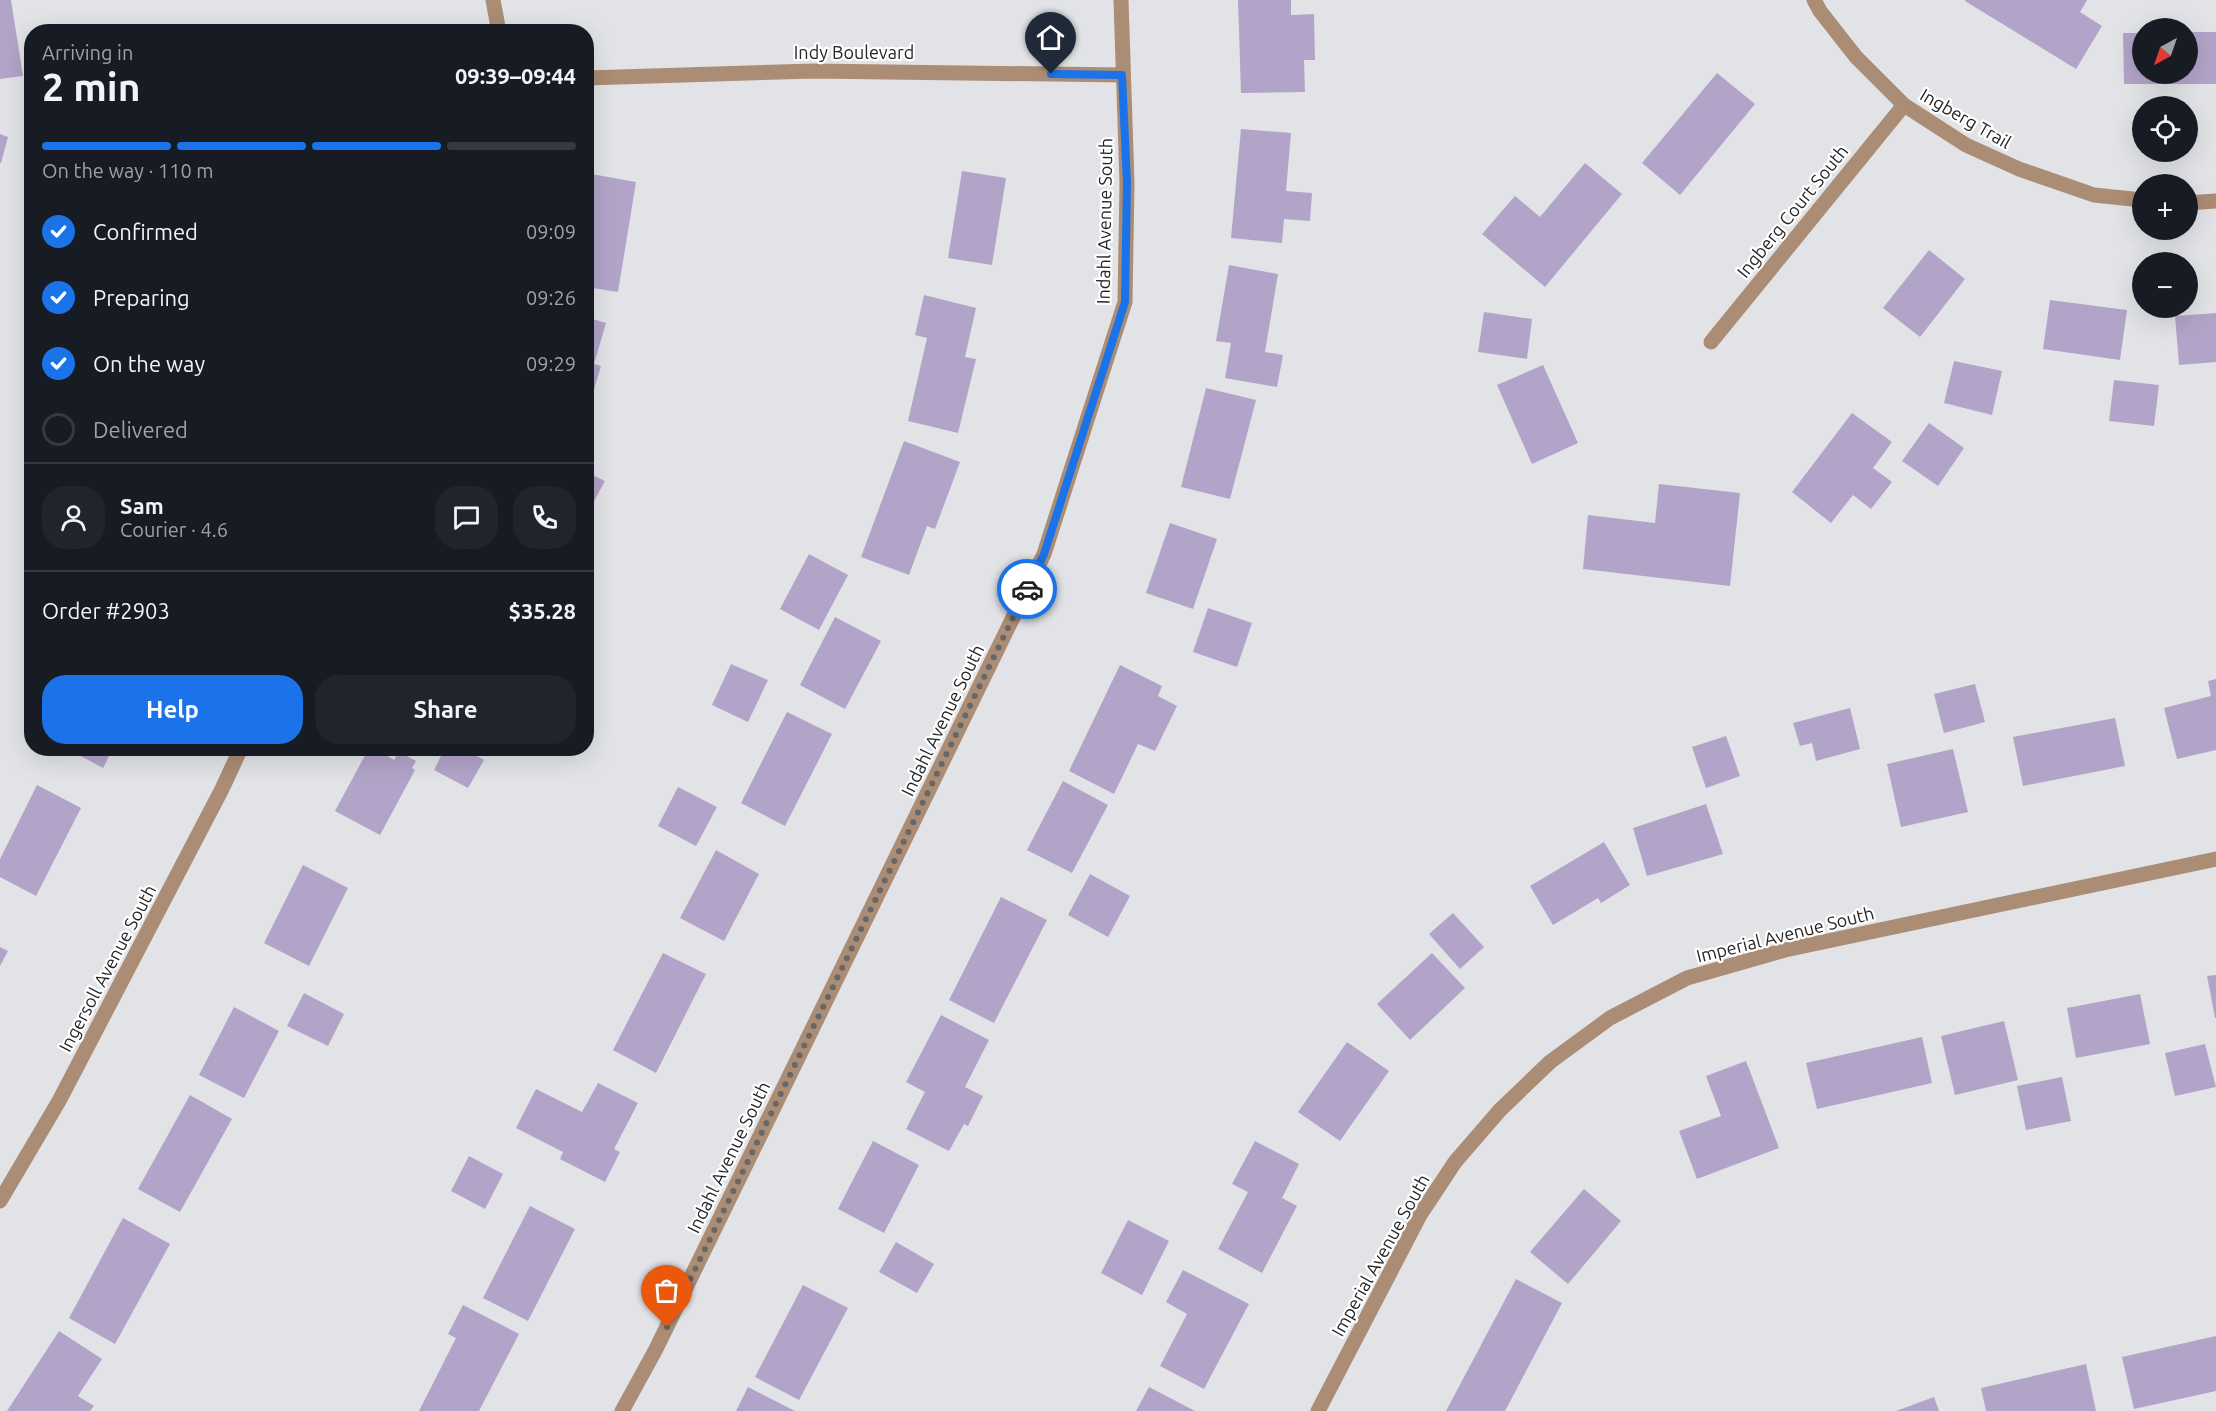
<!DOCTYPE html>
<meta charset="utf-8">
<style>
:root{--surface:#171b24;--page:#20242c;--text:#f1f3f6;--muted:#9ea1a6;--line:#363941;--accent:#1a73e8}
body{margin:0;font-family:Ubuntu,sans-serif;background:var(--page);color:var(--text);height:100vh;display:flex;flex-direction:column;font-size:22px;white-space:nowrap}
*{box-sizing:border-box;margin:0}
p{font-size:20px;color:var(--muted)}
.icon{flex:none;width:33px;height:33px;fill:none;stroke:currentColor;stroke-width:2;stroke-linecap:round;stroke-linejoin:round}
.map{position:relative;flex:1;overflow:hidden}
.sheet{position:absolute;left:24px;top:24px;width:570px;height:732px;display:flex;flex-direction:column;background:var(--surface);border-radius:24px;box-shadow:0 6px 24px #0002}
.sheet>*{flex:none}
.needle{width:39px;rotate:220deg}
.buttons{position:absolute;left:2132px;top:18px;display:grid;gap:12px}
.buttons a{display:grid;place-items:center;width:66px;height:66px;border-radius:50%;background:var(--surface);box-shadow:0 6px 24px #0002;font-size:30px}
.pin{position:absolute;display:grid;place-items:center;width:51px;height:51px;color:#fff;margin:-62px -26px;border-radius:50% 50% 50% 0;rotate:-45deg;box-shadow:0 0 6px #0007}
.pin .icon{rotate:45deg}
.courier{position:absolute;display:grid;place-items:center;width:60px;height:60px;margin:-30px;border:4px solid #1a73e8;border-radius:50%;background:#fff;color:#222;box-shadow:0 2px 8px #0007}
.headline em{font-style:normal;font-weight:600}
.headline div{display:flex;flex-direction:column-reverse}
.headline{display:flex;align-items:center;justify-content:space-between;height:102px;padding:0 18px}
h1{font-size:39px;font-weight:600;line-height:45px}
.bar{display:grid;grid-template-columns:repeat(4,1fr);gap:9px 6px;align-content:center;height:72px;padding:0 18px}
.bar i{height:8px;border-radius:4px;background:var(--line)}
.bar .active{background:var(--accent)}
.bar p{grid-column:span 4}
.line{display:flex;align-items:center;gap:15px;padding:0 18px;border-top:2px solid var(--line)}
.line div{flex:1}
.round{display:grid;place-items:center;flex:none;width:63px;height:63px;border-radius:24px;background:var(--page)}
ol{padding:0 18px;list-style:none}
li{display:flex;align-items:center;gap:18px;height:66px}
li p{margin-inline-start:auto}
li .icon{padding:6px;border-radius:50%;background:var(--accent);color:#fff;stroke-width:4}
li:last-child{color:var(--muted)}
li i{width:33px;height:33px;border:3px solid var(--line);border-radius:50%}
.cta{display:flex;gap:12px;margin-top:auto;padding:12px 18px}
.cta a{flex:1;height:69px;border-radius:24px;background:var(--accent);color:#fff;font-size:24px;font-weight:600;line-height:69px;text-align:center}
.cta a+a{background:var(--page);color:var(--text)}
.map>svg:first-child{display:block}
.building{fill:#b2a4c8}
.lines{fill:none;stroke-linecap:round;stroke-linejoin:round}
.minor{stroke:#ab8c74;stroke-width:15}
.done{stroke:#666769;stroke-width:6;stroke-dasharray:0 10.8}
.route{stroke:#1a73e8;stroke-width:8}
.labels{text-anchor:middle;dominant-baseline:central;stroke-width:4.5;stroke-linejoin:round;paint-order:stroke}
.street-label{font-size:18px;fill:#242425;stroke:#fff}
</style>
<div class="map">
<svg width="2216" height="1411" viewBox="0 0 2216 1411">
<rect width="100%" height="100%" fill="#e2e3e7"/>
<g class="building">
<polygon points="0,0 11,0 23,76 0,79"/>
<polygon points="1238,0 1291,0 1291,15 1314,14 1315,60 1304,60 1305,92 1241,93"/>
<polygon points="1966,0 2087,0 2080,12 2102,26 2076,69 1965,1"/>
<polygon points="2187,32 2216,32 2216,84 2124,84 2123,33 2142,33 2142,74 2187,74"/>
<polygon points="1717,73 1755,104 1680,195 1642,163"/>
<polygon points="1241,129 1291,133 1286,191 1312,193 1310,221 1284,219 1282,243 1231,238"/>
<polygon points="0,134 8,137 1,163 0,163"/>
<polygon points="1585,163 1622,194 1545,287 1482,234 1515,196 1540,217"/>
<polygon points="962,171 1006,178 992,265 948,258"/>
<polygon points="586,173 636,182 618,292 586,287"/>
<polygon points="1929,250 1965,279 1920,337 1883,308"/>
<polygon points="1229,265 1278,274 1265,352 1283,355 1277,387 1225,378 1231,343 1216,341"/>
<polygon points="924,295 976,308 965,357 976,359 958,433 908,421 927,338 915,335"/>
<polygon points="2050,300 2127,310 2120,360 2043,349"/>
<polygon points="1484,312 1532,319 1527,359 1478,352"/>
<polygon points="2216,313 2216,362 2179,365 2175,316"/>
<polygon points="586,317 606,323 594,364 601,366 587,413"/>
<polygon points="1954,361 2002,371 1992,415 1944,403"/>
<polygon points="1543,365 1578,443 1532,464 1497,385"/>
<polygon points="2114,380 2159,385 2154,426 2109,421"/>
<polygon points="1206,388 1256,400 1230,499 1181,487"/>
<polygon points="1852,413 1892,442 1873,468 1892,482 1871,509 1853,495 1831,523 1792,492"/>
<polygon points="1929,423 1964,448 1938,486 1902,461"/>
<polygon points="904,441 960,462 935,529 927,526 909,575 861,557"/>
<polygon points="586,472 605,481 586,516"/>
<polygon points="1659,484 1740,493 1730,586 1583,569 1588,515 1655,523"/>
<polygon points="1170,523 1217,539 1193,609 1146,593"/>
<polygon points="809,554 848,575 819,630 780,609"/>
<polygon points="1208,608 1252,623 1237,667 1193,652"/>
<polygon points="835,617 881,641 845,709 800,685"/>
<polygon points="731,664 768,680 748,722 712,705"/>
<polygon points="1120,665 1162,686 1158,696 1177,706 1155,751 1138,744 1114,794 1069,771"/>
<polygon points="2216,679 2216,750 2177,759 2164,708 2211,696 2208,681"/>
<polygon points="1975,684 1985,722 1944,733 1934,694"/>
<polygon points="1850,708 1860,749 1816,761 1812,743 1800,746 1793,723"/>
<polygon points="787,712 832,734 785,826 741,803"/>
<polygon points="2115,718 2125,766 2023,786 2013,737"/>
<polygon points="1726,736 1740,776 1706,788 1692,747"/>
<polygon points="66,748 113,748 103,768"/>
<polygon points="369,748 374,748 394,760 399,752 416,761 412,768 415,770 380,835 335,811"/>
<polygon points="445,748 463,748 484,760 468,788 434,770"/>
<polygon points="1953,749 1968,812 1901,827 1887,764"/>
<polygon points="1063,781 1108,805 1072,873 1027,850"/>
<polygon points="37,785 81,808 36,896 0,877 0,859"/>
<polygon points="678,787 717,807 696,846 658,826"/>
<polygon points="1706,804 1723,854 1647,876 1633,828"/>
<polygon points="1604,842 1630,885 1601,903 1598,898 1553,925 1530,886"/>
<polygon points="716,850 759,874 724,941 680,918"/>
<polygon points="303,865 348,888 309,966 264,943"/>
<polygon points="1090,874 1130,896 1108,937 1068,915"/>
<polygon points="1001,897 1047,920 994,1023 949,1000"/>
<polygon points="1453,913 1484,947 1460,969 1429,934"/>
<polygon points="0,947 8,951 0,966"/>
<polygon points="663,953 706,974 656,1073 613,1050"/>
<polygon points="1432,953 1465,988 1410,1040 1377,1004"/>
<polygon points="2216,975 2216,1018 2215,1018 2207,976"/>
<polygon points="304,993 344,1014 328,1046 287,1026"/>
<polygon points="2140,994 2150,1044 2076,1058 2067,1008"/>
<polygon points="234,1007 279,1031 244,1098 199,1075"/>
<polygon points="941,1015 989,1040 965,1087 983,1096 968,1126 964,1124 949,1151 906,1129 925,1092 906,1082"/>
<polygon points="2004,1021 2018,1080 1955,1095 1941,1036"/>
<polygon points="1922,1037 1932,1083 1817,1109 1806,1063"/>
<polygon points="1347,1042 1389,1071 1340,1141 1298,1112"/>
<polygon points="2205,1044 2216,1087 2175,1096 2165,1053"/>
<polygon points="1746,1061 1779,1148 1697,1179 1679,1131 1721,1116 1706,1076"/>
<polygon points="2062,1077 2071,1121 2026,1130 2017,1086"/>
<polygon points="598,1083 638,1103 614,1149 620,1152 605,1182 560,1159 563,1152 516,1128 536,1089 582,1112"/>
<polygon points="190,1095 232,1119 180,1212 138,1189"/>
<polygon points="873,1141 919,1165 884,1233 838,1209"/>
<polygon points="1255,1141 1299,1164 1282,1198 1297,1206 1262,1273 1218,1249 1248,1192 1232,1184"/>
<polygon points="469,1156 503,1174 485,1209 451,1191"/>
<polygon points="1584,1189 1621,1221 1568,1284 1530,1252"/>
<polygon points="530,1206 575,1229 528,1321 483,1298"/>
<polygon points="123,1218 170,1244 115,1344 69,1318"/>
<polygon points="1128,1220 1169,1241 1142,1295 1101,1273"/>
<polygon points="896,1242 934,1264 917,1293 879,1272"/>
<polygon points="1183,1270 1249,1304 1204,1389 1160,1366 1187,1314 1166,1302"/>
<polygon points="1516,1279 1562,1303 1505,1411 1446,1411"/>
<polygon points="803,1285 848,1308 799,1400 755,1377"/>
<polygon points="463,1305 519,1334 479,1411 419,1411 456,1338 448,1334"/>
<polygon points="59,1331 102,1359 78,1396 94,1406 90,1411 7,1411"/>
<polygon points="2216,1336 2216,1391 2134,1409 2122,1357"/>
<polygon points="2086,1364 2096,1411 1986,1411 1981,1388"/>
<polygon points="748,1387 795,1411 736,1411"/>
<polygon points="1149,1387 1195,1411 1136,1411"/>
<polygon points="1934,1397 1939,1411 1896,1411"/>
</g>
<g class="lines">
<g class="minor">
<polyline points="493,0 499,32"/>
<polyline points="1814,0 1820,11 1856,57 1904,105 1966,145 2019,169 2094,195 2142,200"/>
<polyline points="586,78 814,71 1122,75"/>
<polyline points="2187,203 2216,201"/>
<polyline points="1711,342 1904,105"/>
<polyline points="0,1201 59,1101 222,789 241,748"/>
<polyline points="622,1411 656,1349 1044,554 1125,302 1127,183 1121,0"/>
<polyline points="1318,1411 1420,1215 1455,1162 1500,1110 1550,1062 1610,1018 1687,978 1785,950 2216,859"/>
</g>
</g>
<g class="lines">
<polyline class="done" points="667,1327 1027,589"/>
<polyline class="route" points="1027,589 1044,554 1125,302 1127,183 1122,75 1051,74"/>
</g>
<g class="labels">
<g class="street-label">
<text x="854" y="52">Indy Boulevard</text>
<text transform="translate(1966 118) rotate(30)">Ingberg Trail</text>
<text transform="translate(1792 211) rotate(-51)">Ingberg Court South</text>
<text transform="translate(1104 221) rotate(-89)">Indahl Avenue South</text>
<text transform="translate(942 720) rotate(-64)">Indahl Avenue South</text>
<text transform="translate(1785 934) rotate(-14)">Imperial Avenue South</text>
<text transform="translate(107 968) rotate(-62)">Ingersoll Avenue South</text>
<text transform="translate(728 1157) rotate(-64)">Indahl Avenue South</text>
<text transform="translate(1380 1255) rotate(-61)">Imperial Avenue South</text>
</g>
</g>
</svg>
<div class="buttons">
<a><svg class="needle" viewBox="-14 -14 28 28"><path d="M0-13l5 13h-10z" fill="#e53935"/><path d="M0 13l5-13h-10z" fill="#9ea1a6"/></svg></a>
<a><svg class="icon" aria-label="locate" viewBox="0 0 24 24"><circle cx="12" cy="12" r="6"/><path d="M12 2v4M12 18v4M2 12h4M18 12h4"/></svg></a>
<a>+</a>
<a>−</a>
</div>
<div class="pin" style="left:667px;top:1327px;background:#ea580c"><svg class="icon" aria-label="bag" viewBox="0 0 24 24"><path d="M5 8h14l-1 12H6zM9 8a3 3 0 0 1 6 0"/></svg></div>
<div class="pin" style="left:1051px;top:74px;background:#1f2937"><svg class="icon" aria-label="home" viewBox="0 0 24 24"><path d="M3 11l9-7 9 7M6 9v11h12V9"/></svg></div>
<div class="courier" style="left:1027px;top:589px"><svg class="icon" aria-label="car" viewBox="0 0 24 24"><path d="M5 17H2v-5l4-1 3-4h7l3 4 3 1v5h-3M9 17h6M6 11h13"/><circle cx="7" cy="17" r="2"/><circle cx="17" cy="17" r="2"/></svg></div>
<section class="sheet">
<div class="headline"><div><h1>2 min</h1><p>Arriving in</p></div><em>09:39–09:44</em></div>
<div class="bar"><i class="active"></i><i class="active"></i><i class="active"></i><i></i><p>On the way · 110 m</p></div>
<ol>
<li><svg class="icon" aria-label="check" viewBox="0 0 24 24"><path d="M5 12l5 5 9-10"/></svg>Confirmed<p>09:09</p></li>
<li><svg class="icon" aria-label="check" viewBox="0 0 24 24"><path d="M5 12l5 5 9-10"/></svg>Preparing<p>09:26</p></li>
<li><svg class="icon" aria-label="check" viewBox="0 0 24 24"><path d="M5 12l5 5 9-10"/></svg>On the way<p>09:29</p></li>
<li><i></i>Delivered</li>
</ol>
<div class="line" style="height:108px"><a class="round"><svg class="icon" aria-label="person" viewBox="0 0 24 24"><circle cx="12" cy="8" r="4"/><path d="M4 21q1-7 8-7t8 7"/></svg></a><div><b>Sam</b><p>Courier · 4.6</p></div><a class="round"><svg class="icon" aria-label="chat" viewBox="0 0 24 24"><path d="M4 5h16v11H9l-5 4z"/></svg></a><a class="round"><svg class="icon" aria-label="phone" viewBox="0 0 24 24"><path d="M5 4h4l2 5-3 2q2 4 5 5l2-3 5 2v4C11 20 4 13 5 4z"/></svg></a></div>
<div class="line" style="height:78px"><div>Order #2903</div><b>$35.28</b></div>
<div class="cta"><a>Help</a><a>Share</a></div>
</section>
</div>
